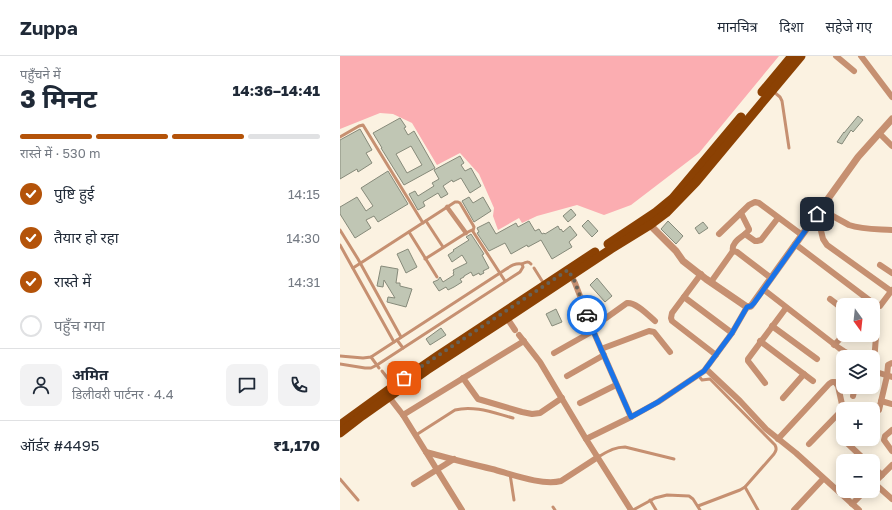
<!DOCTYPE html>
<html lang="hi">
<meta charset="utf-8">
<style>
:root{--surface:#fff;--page:#f2f2f3;--text:#1f2937;--muted:#747a83;--line:#e0e1e3;--accent:#b45309}
body{margin:0;font-family:"Golos Text","Noto Sans Devanagari",sans-serif;background:var(--page);color:var(--text);height:100vh;display:flex;flex-direction:column;font-size:15px;white-space:nowrap}
*{box-sizing:border-box;margin:0}
p{font-size:13px;color:var(--muted)}
.icon{flex:none;width:22px;height:22px;fill:none;stroke:currentColor;stroke-width:2;stroke-linecap:round;stroke-linejoin:round}
.map{position:relative;flex:1;overflow:hidden}
.panel{display:flex;flex-direction:column;background:var(--surface);width:340px}
.panel>*{flex:none}
.needle{width:26px;rotate:165deg}
.buttons{position:absolute;left:496px;top:242px;display:grid;gap:8px}
.buttons a{display:grid;place-items:center;width:44px;height:44px;border-radius:8px;background:var(--surface);box-shadow:0 2px 10px #0003;font-size:20px}
.pin{position:absolute;display:grid;place-items:center;width:34px;height:34px;color:#fff;margin:-17px;border-radius:8px;box-shadow:0 2px 6px #0006}
.courier{position:absolute;display:grid;place-items:center;width:40px;height:40px;margin:-20px;border:3px solid #1a73e8;border-radius:50%;background:#fff;color:#222;box-shadow:0 1px 5px #0007}
.summary em{font-style:normal;font-weight:700}
.summary div{display:flex;flex-direction:column-reverse}
.summary{display:flex;align-items:center;justify-content:space-between;height:68px;padding:0 20px}
h1{font-size:26px;font-weight:700;line-height:30px}
.bar{display:grid;grid-template-columns:repeat(4,1fr);gap:6px 4px;align-content:center;height:48px;padding:0 20px}
.bar i{height:5px;border-radius:3px;background:var(--line)}
.bar .active{background:var(--accent)}
.bar p{grid-column:span 4}
.line{display:flex;align-items:center;gap:10px;padding:0 20px;border-top:1px solid var(--line)}
.line div{flex:1}
.round{display:grid;place-items:center;flex:none;width:42px;height:42px;border-radius:8px;background:var(--page)}
ol{padding:0 20px;list-style:none}
li{display:flex;align-items:center;gap:12px;height:44px}
li p{margin-inline-start:auto}
li .icon{padding:4px;border-radius:50%;background:var(--accent);color:#fff;stroke-width:4}
li:last-child{color:var(--muted)}
li i{width:22px;height:22px;border:2px solid var(--line);border-radius:50%}
header{display:flex;align-items:center;gap:24px;box-sizing:border-box;height:56px;padding:0 20px;background:var(--surface);border-bottom:1px solid var(--line)}
header strong{font-size:19px}
nav{display:flex;gap:22px;margin-inline-start:auto;font-size:14px}
main{display:flex;flex:1;min-height:0}
.map>svg:first-child{display:block}
.forest{fill:#fbadb1}
.building{fill:#c0c6b4;stroke:#868a7a;fill-rule:evenodd}
.lines{fill:none;stroke-linecap:round;stroke-linejoin:round}
.service{stroke:#c69071;stroke-width:3}
.pedestrian{stroke:#c69071;stroke-width:4.5}
.minor{stroke:#c69071;stroke-width:6}
.tertiary{stroke:#c69071;stroke-width:7}
.primary{stroke:#8b4103;stroke-width:9}
.done{stroke:#676258;stroke-width:4;stroke-dasharray:0 7.2}
.route{stroke:#1a73e8;stroke-width:5}
</style>
<header>
<strong>Zuppa</strong>
<nav><a>मानचित्र</a><a>दिशा</a><a>सहेजे गए</a></nav>
</header>
<main>
<section class="panel">
<div class="summary"><div><h1>3 मिनट</h1><p>पहुँचने में</p></div><em>14:36–14:41</em></div>
<div class="bar"><i class="active"></i><i class="active"></i><i class="active"></i><i></i><p>रास्ते में · 530 m</p></div>
<ol>
<li><svg class="icon" aria-label="check" viewBox="0 0 24 24"><path d="M5 12l5 5 9-10"/></svg>पुष्टि हुई<p>14:15</p></li>
<li><svg class="icon" aria-label="check" viewBox="0 0 24 24"><path d="M5 12l5 5 9-10"/></svg>तैयार हो रहा<p>14:30</p></li>
<li><svg class="icon" aria-label="check" viewBox="0 0 24 24"><path d="M5 12l5 5 9-10"/></svg>रास्ते में<p>14:31</p></li>
<li><i></i>पहुँच गया</li>
</ol>
<div class="line" style="height:72px"><a class="round"><svg class="icon" aria-label="person" viewBox="0 0 24 24"><circle cx="12" cy="8" r="4"/><path d="M4 21q1-7 8-7t8 7"/></svg></a><div><b>अमित</b><p>डिलीवरी पार्टनर · 4.4</p></div><a class="round"><svg class="icon" aria-label="chat" viewBox="0 0 24 24"><path d="M4 5h16v11H9l-5 4z"/></svg></a><a class="round"><svg class="icon" aria-label="phone" viewBox="0 0 24 24"><path d="M5 4h4l2 5-3 2q2 4 5 5l2-3 5 2v4C11 20 4 13 5 4z"/></svg></a></div>
<div class="line" style="height:52px"><div>ऑर्डर #4495</div><b>₹1,170</b></div>
</section>
<div class="map">
<svg width="552" height="454" viewBox="0 0 552 454">
<rect width="100%" height="100%" fill="#fbf2e1"/>
<polygon class="forest" points="0,0 439,0 359,97 291,149 264,159 237,149 197,160 182,167 179,162 158,174 153,160 154,152 139,118 120,97 97,109 72,67 53,58 40,57 0,73"/>
<g class="building">
<polygon points="518,60 523,64 513,76 511,74 502,88 497,86 504,76 504,77"/>
<path d="M60 62 66 71 64 72 68 79 74 75 95 112 64 129 41 92H42L33 77ZM71 90 82 109 67 117 56 98Z"/>
<polygon points="20,73 32,94 26,97 32,107 18,116 17,113 0,123 0,84"/>
<polygon points="120,100 124,107 121,109 125,115 131,112 141,130 130,137 121,122 113,126 112,124 103,130 108,138 101,142 98,137 83,146 85,150 78,154 69,138 75,135 78,140 94,130 92,127 99,123 94,114"/>
<polygon points="48,115 68,148 38,166 34,160 26,164 31,172 15,182 0,158 0,151 17,141 26,155 33,150 21,132"/>
<polygon points="129,141 133,147 143,141 151,155 134,166 122,145"/>
<polygon points="231,153 236,159 228,166 223,160"/>
<polygon points="248,164 258,175 252,181 242,170"/>
<polygon points="189,165 195,175 199,173 202,178 204,177 205,178 218,170 220,174 221,173 223,176 230,170 237,179 229,186 232,191 212,203 201,184 188,191 187,189 171,198 165,187 149,195 137,177 139,176 137,172 149,166 156,178 176,167 178,171"/>
<polygon points="328,165 343,180 336,188 321,173"/>
<polygon points="363,166 368,172 359,178 355,172"/>
<polygon points="131,178 144,198 142,199 149,212 143,215 144,217 140,219 139,217 133,220 131,216 124,220 124,221 120,223 122,226 114,231 108,234 106,231 99,235 93,226 98,224 100,221 103,226 114,219 113,217 114,216 113,214 127,207 122,199 112,206 108,199 114,195 113,194 129,184 126,181"/>
<polygon points="68,193 77,211 66,217 57,198"/>
<polygon points="41,210 58,213 56,227 60,227 60,230 72,233 66,251 47,246 48,241 55,242 44,224 43,231 37,230"/>
<polygon points="257,222 272,240 265,246 250,229"/>
<polygon points="216,253 222,266 212,270 206,258"/>
<polygon points="101,272 106,279 90,289 86,283"/>
</g>
<g class="lines">
<g class="service">
<polyline points="434,36 440,41 442,45 449,92"/>
<polyline points="0,81 19,70 23,69 83,167"/>
<polyline points="86,165 103,191"/>
<polyline points="0,174 18,203 61,281"/>
<polyline points="69,176 97,221"/>
<polyline points="0,189 54,286"/>
<polyline points="85,203 126,177 132,174 165,225"/>
<path d="M182 208C186 206 188 205 191 208"/>
<polyline points="13,212 115,146 118,146 120,147 133,169 134,171 133,175"/>
<polyline points="194,212 204,228"/>
<polyline points="57,284 63,292"/>
<path d="M0 300 23 302 31 301 160 217C167 213 174 206 182 208L183 211 180 216 37 309 31 312H25L0 308"/>
<polyline points="31,301 39,312"/>
<polyline points="42,315 53,329"/>
<path d="M76 379 115 354C134 349 154 357 173 362"/>
<path d="M258 401C267 396 274 391 285 391L334 403"/>
<polyline points="170,418 174,444"/>
<polyline points="0,423 18,444"/>
<polyline points="405,431 418,454"/>
<polyline points="310,444 316,454"/>
<path d="M358 450 400 434 405 431 434 398C436 395 437 393 435 389L372 325 370 323 362 324 358 319"/>
<polyline points="213,451 215,454"/>
<polyline points="293,454 315,442 327,439 349,440 353,443 360,454"/>
</g>
<polyline class="pedestrian" points="107,151 126,177"/>
<g class="minor">
<polyline points="496,0 514,15"/>
<polyline points="521,0 552,41"/>
<polyline points="539,77 552,90"/>
<path d="M480 153 509 169C523 174 538 173 552 174"/>
<polyline points="401,157 409,173 409,174 405,178"/>
<polyline points="477,158 483,183 487,189 551,235"/>
<polyline points="379,178 409,149 415,146 419,147 462,179"/>
<polyline points="455,188 537,250"/>
<path d="M393 195C391 187 400 182 405 178L415 185H417L421 184 438 162"/>
<polyline points="540,209 552,217"/>
<polyline points="230,217 235,227 255,279 291,361"/>
<polyline points="361,218 332,257 331,262 332,265 376,299"/>
<polyline points="371,226 393,195 397,196 431,222"/>
<polyline points="423,233 499,292 505,296 515,301"/>
<polyline points="344,241 392,277"/>
<polyline points="490,243 503,253"/>
<polyline points="533,253 537,250 540,250 552,234"/>
<polyline points="167,262 175,274"/>
<polyline points="432,270 477,303"/>
<path d="M252 272 287 247C296 246 308 259 315 265"/>
<polyline points="179,279 200,306 246,383 291,454"/>
<polyline points="420,285 473,325"/>
<polyline points="494,289 504,279"/>
<polyline points="261,293 309,275 314,276 330,296"/>
<polyline points="214,297 253,275"/>
<polyline points="534,306 537,268"/>
<polyline points="366,313 400,345 426,373 456,397 519,454"/>
<polyline points="536,316 552,321"/>
<polyline points="227,320 264,299"/>
<polyline points="123,322 138,343 182,356 192,358 200,357 222,342"/>
<polyline points="425,327 408,305 408,303 446,252"/>
<polyline points="513,340 515,331"/>
<polyline points="49,341 63,359 122,454"/>
<polyline points="443,342 464,318"/>
<polyline points="541,345 552,348"/>
<polyline points="240,347 276,329"/>
<polyline points="533,356 537,356 539,354 547,320 548,309 552,307"/>
<polyline points="63,359 184,285"/>
<polyline points="552,374 545,380 544,384 552,395"/>
<polyline points="246,383 291,361 318,346 364,315 392,277 407,251"/>
<polyline points="438,383 489,328 492,326 495,326 498,330 503,353"/>
<polyline points="506,386 526,405"/>
<polyline points="469,388 503,353"/>
<path d="M86 396C108 402 130 408 152 413 171 418 202 430 221 425L258 401"/>
<polyline points="533,411 542,419"/>
<polyline points="534,427 552,443"/>
<polyline points="74,428 114,403"/>
<polyline points="533,428 552,409"/>
<polyline points="512,448 525,435"/>
<polyline points="454,454 483,423"/>
</g>
<polyline class="tertiary" points="310,169 336,195 343,205 366,223 404,249 407,251 411,250 518,101 552,63"/>
<g class="primary">
<polyline points="422,36 452,0"/>
<polyline points="268,188 316,156 333,142 344,129 401,61"/>
<polyline points="0,369 54,330 96,301 255,196"/>
<polyline points="0,377 22,360 87,314 167,262 271,193 310,169 326,157 356,126 461,0"/>
</g>
</g>
<g class="lines">
<polyline class="done" points="64,322 228,214 235,226 247,259"/>
<polyline class="route" points="247,259 255,279 291,361 318,346 364,315 392,277 407,251 411,250 414,247 477,158"/>
</g>
</svg>
<div class="buttons">
<a><svg class="needle" viewBox="-14 -14 28 28"><path d="M0-13l5 13h-10z" fill="#e53935"/><path d="M0 13l5-13h-10z" fill="#747a83"/></svg></a>
<a><svg class="icon" aria-label="layers" viewBox="0 0 24 24"><path d="M12 4l9 5-9 5-9-5zM3 14l9 5 9-5"/></svg></a>
<a>+</a>
<a>−</a>
</div>
<div class="pin" style="left:64px;top:322px;background:#ea580c"><svg class="icon" aria-label="bag" viewBox="0 0 24 24"><path d="M5 8h14l-1 12H6zM9 8a3 3 0 0 1 6 0"/></svg></div>
<div class="pin" style="left:477px;top:158px;background:#1f2937"><svg class="icon" aria-label="home" viewBox="0 0 24 24"><path d="M3 11l9-7 9 7M6 9v11h12V9"/></svg></div>
<div class="courier" style="left:247px;top:259px"><svg class="icon" aria-label="car" viewBox="0 0 24 24"><path d="M5 17H2v-5l4-1 3-4h7l3 4 3 1v5h-3M9 17h6M6 11h13"/><circle cx="7" cy="17" r="2"/><circle cx="17" cy="17" r="2"/></svg></div>
</div>
</main>
